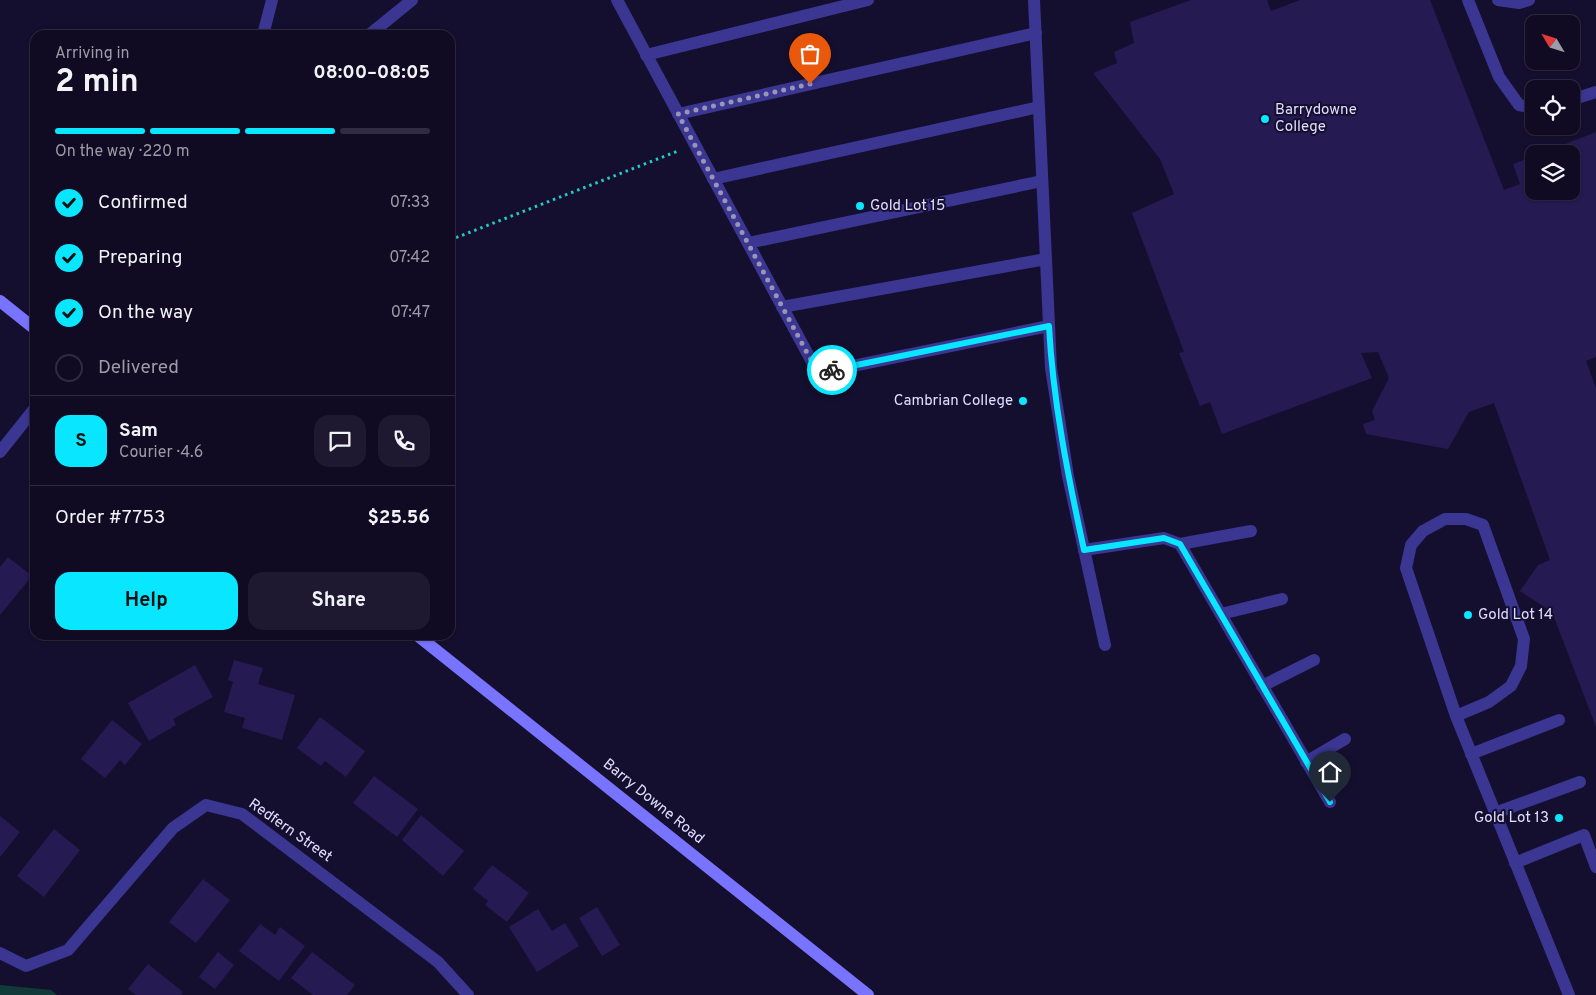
<!DOCTYPE html>
<meta charset="utf-8">
<style>
:root{--surface:#100b23;--page:#1e1930;--text:#f1f3f6;--muted:#9c9ba6;--line:#302b41;--accent:#09e6ff}
body{margin:0;font-family:Overpass,sans-serif;background:var(--page);color:var(--text);height:100vh;display:flex;flex-direction:column;font-size:19px;white-space:nowrap}
*{box-sizing:border-box;margin:0}
p{font-size:16px;color:var(--muted)}
.icon{flex:none;width:28px;height:28px;fill:none;stroke:currentColor;stroke-width:2;stroke-linecap:round;stroke-linejoin:round}
.map{position:relative;flex:1;overflow:hidden}
.panel{position:absolute;left:30px;top:30px;width:425px;height:610px;display:flex;flex-direction:column;background:var(--surface);border-radius:15px;box-shadow:0 1px 4px #0004,0 0 0 1px var(--line)}
.panel>*{flex:none}
.needle{width:32px;rotate:308deg}
.controls{position:absolute;left:1525px;top:15px;display:grid;gap:10px}
.controls a{display:grid;place-items:center;width:55px;height:55px;border-radius:10px;background:var(--surface);box-shadow:0 1px 4px #0004,0 0 0 1px var(--line);font-size:25px}
.pin{position:absolute;display:grid;place-items:center;width:42px;height:42px;color:#fff;margin:-51px -21px;border-radius:50% 50% 50% 0;rotate:-45deg;box-shadow:0 0 5px #0007}
.pin .icon{rotate:45deg}
.courier{position:absolute;display:grid;place-items:center;width:50px;height:50px;margin:-25px;border:4px solid #09e6ff;border-radius:50%;background:#fff;color:#222;box-shadow:0 1px 6px #0007}
.headline em{font-style:normal;font-weight:700}
.headline div{display:flex;flex-direction:column-reverse}
.headline{display:flex;align-items:center;justify-content:space-between;height:85px;padding:0 25px}
h1{font-size:32px;font-weight:700;line-height:38px}
.bar{display:grid;grid-template-columns:repeat(4,1fr);gap:8px 5px;align-content:center;height:60px;padding:0 25px}
.bar i{height:6px;border-radius:4px;background:var(--line)}
.bar .on{background:var(--accent)}
.bar p{grid-column:span 4}
.line{display:flex;align-items:center;gap:12px;padding:0 25px;border-top:1px solid var(--line)}
.line div{flex:1}
.round{display:grid;place-items:center;flex:none;width:52px;height:52px;border-radius:15px;background:var(--page)}
ol{padding:0 25px;list-style:none}
li{display:flex;align-items:center;gap:15px;height:55px}
li p{margin-inline-start:auto}
li .icon{padding:5px;border-radius:50%;background:var(--accent);color:#111;stroke-width:4}
li:last-child{color:var(--muted)}
li i{width:28px;height:28px;border:2px solid var(--line);border-radius:50%}
.primary-button{display:flex;gap:10px;margin-top:auto;padding:10px 25px}
.primary-button a{flex:1;height:58px;border-radius:15px;background:var(--accent);color:#111;font-size:20px;font-weight:700;line-height:58px;text-align:center}
.primary-button a+a{background:var(--page);color:var(--text)}
.map>svg:first-child{display:block}
.green{fill:#123a38}
.building{fill:#251a52}
.lines{fill:none;stroke-linecap:round;stroke-linejoin:round}
.path{stroke:#25cbc1;stroke-width:3;stroke-dasharray:2.5 4;stroke-linecap:butt}
.service{stroke:#3a3692;stroke-width:12}
.minor{stroke:#3a3692;stroke-width:12}
.secondary{stroke:#7874ff;stroke-width:12}
.done{stroke:#9a95b6;stroke-width:5;stroke-dasharray:0 9}
.route{stroke:#09e6ff;stroke-width:6}
.poi-dot{fill:#09e6ff;stroke:#150f2f;stroke-width:2}
.labels{text-anchor:middle;dominant-baseline:central;stroke-width:4;stroke-linejoin:round;paint-order:stroke}
.poi-label{font-size:15px;fill:#e1ddff;stroke:#150f2f;text-anchor:start}
.street-label{font-size:15px;fill:#e1ddff;stroke:#150f2f}
</style>
<div class="map">
<svg width="1596" height="995" viewBox="0 0 1596 995">
<rect width="100%" height="100%" fill="#150f2f"/>
<polygon class="green" points="0,985 51,990 57,995 0,995"/>
<g class="building">
<polygon points="1191,0 1267,0 1271,11 1300,0 1430,0 1504,190 1520,184 1513,164 1534,156 1534,191 1571,191 1571,154 1540,154 1596,132 1596,357 1586,361 1596,388 1596,727 1552,612 1520,591 1538,565 1550,560 1494,403 1469,412 1448,449 1366,434 1363,424 1375,420 1372,411 1389,378 1378,352 1361,353 1372,378 1222,434 1210,402 1200,406 1179,353 1184,352 1132,213 1174,194 1160,159 1093,73 1117,63 1114,52 1134,43 1130,22"/>
<polygon points="8,557 32,576 0,615 0,567"/>
<polygon points="234,660 263,668 258,684 295,695 282,740 242,728 245,718 224,712 233,682 228,680"/>
<polygon points="195,665 213,697 173,719 176,725 149,741 128,703"/>
<polygon points="320,717 365,751 346,777 325,761 321,766 297,748"/>
<polygon points="112,720 142,744 125,765 120,760 105,778 81,759"/>
<polygon points="374,776 418,809 397,837 353,803"/>
<polygon points="421,815 464,851 443,876 402,840"/>
<polygon points="0,816 20,832 0,857"/>
<polygon points="54,829 80,850 44,897 17,876"/>
<polygon points="492,865 529,893 507,922 485,905 488,901 473,889"/>
<polygon points="203,879 230,900 196,943 169,922"/>
<polygon points="597,907 620,945 602,956 579,918"/>
<polygon points="538,909 552,931 565,923 579,946 537,972 509,927"/>
<polygon points="260,924 275,935 280,927 305,946 279,981 239,951"/>
<polygon points="218,952 234,965 215,989 199,977"/>
<polygon points="312,952 355,985 347,995 313,995 291,978"/>
<polygon points="148,964 183,992 181,995 136,995 128,989"/>
</g>
<g class="lines">
<polyline class="path" points="450,240 678,151"/>
<g class="service">
<polyline points="617,0 818,373 1049,326"/>
<polyline points="1034,0 1051,368 1068,476 1105,645"/>
<polyline points="1468,0 1499,77 1519,105 1534,108"/>
<polyline points="1498,0 1519,3 1529,0"/>
<polyline points="646,55 868,0"/>
<polyline points="1571,100 1596,92"/>
<polyline points="678,114 1036,33"/>
<polyline points="713,179 1039,107"/>
<polyline points="748,243 1042,181"/>
<polyline points="782,307 1046,259"/>
<polyline points="1180,544 1251,531"/>
<polyline points="1084,550 1164,538 1180,544 1330,802"/>
<polyline points="1221,614 1282,599"/>
<polyline points="1262,686 1314,660"/>
<polyline points="1456,716 1489,702 1511,686 1521,666 1524,639 1483,525 1466,519 1445,519 1423,531 1411,545 1406,568 1456,716 1569,995"/>
<polyline points="1471,754 1559,720"/>
<polyline points="1306,762 1345,739"/>
<polyline points="1495,813 1580,782"/>
<polyline points="1515,863 1584,835 1596,867"/>
</g>
<g class="minor">
<polyline points="263,35 272,0"/>
<polyline points="369,35 412,0"/>
<polyline points="0,452 35,408"/>
<polyline points="0,953 26,966 68,950 173,828 206,805 242,814 438,962 468,995"/>
</g>
<g class="secondary">
<polyline points="0,301 35,329"/>
<polyline points="417,635 868,995"/>
</g>
</g>
<g class="lines">
<polyline class="done" points="810,84 678,114 818,373 832,370"/>
<path class="route" d="M832 370 1049 326C1053 402 1068 476 1084 550L1164 538 1180 544 1330 802"/>
</g>
<g class="poi-dot">
<circle cx="1265" cy="119" r="5"/>
<circle cx="860" cy="206" r="5"/>
<circle cx="1023" cy="401" r="5"/>
<circle cx="1468" cy="615" r="5"/>
<circle cx="1559" cy="818" r="5"/>
</g>
<g class="labels">
<g class="poi-label">
<text x="1275" y="110">Barrydowne<tspan x="1275" dy="17">College</tspan></text>
<text x="870" y="206">Gold Lot 15</text>
<text x="1013" y="401" text-anchor="end">Cambrian College</text>
<text x="1478" y="615">Gold Lot 14</text>
<text x="1549" y="818" text-anchor="end">Gold Lot 13</text>
</g>
<g class="street-label">
<text transform="translate(653 802) rotate(39)">Barry Downe Road</text>
<text transform="translate(290 831) rotate(35)">Redfern Street</text>
</g>
</g>
</svg>
<div class="controls">
<a><svg class="needle" viewBox="-14 -14 28 28"><path d="M0-13l5 13h-10z" fill="#e53935"/><path d="M0 13l5-13h-10z" fill="#9c9ba6"/></svg></a>
<a><svg class="icon" aria-label="locate" viewBox="0 0 24 24"><circle cx="12" cy="12" r="6"/><path d="M12 2v4M12 18v4M2 12h4M18 12h4"/></svg></a>
<a><svg class="icon" aria-label="layers" viewBox="0 0 24 24"><path d="M12 4l9 5-9 5-9-5zM3 14l9 5 9-5"/></svg></a>
</div>
<div class="pin" style="left:810px;top:84px;background:#ea580c"><svg class="icon" aria-label="bag" viewBox="0 0 24 24"><path d="M5 8h14l-1 12H6zM9 8a3 3 0 0 1 6 0"/></svg></div>
<div class="pin" style="left:1330px;top:802px;background:#1f2937"><svg class="icon" aria-label="home" viewBox="0 0 24 24"><path d="M3 11l9-7 9 7M6 9v11h12V9"/></svg></div>
<div class="courier" style="left:832px;top:370px"><svg class="icon" aria-label="bike" viewBox="0 0 24 24"><circle cx="6" cy="16" r="4"/><circle cx="18" cy="16" r="4"/><path d="M6 16l4-8h5l3 8M10 8l3 8H6M13 5h3"/></svg></div>
<section class="panel">
<div class="headline"><div><h1>2 min</h1><p>Arriving in</p></div><em>08:00–08:05</em></div>
<div class="bar"><i class="on"></i><i class="on"></i><i class="on"></i><i></i><p>On the way · 220 m</p></div>
<ol>
<li><svg class="icon" aria-label="check" viewBox="0 0 24 24"><path d="M5 12l5 5 9-10"/></svg>Confirmed<p>07:33</p></li>
<li><svg class="icon" aria-label="check" viewBox="0 0 24 24"><path d="M5 12l5 5 9-10"/></svg>Preparing<p>07:42</p></li>
<li><svg class="icon" aria-label="check" viewBox="0 0 24 24"><path d="M5 12l5 5 9-10"/></svg>On the way<p>07:47</p></li>
<li><i></i>Delivered</li>
</ol>
<div class="line" style="height:90px"><b class="round" style="background:var(--accent);color:#111">S</b><div><b>Sam</b><p>Courier · 4.6</p></div><a class="round"><svg class="icon" aria-label="chat" viewBox="0 0 24 24"><path d="M4 5h16v11H9l-5 4z"/></svg></a><a class="round"><svg class="icon" aria-label="phone" viewBox="0 0 24 24"><path d="M5 4h4l2 5-3 2q2 4 5 5l2-3 5 2v4C11 20 4 13 5 4z"/></svg></a></div>
<div class="line" style="height:65px"><div>Order #7753</div><b>$25.56</b></div>
<div class="primary-button"><a>Help</a><a>Share</a></div>
</section>
</div>
